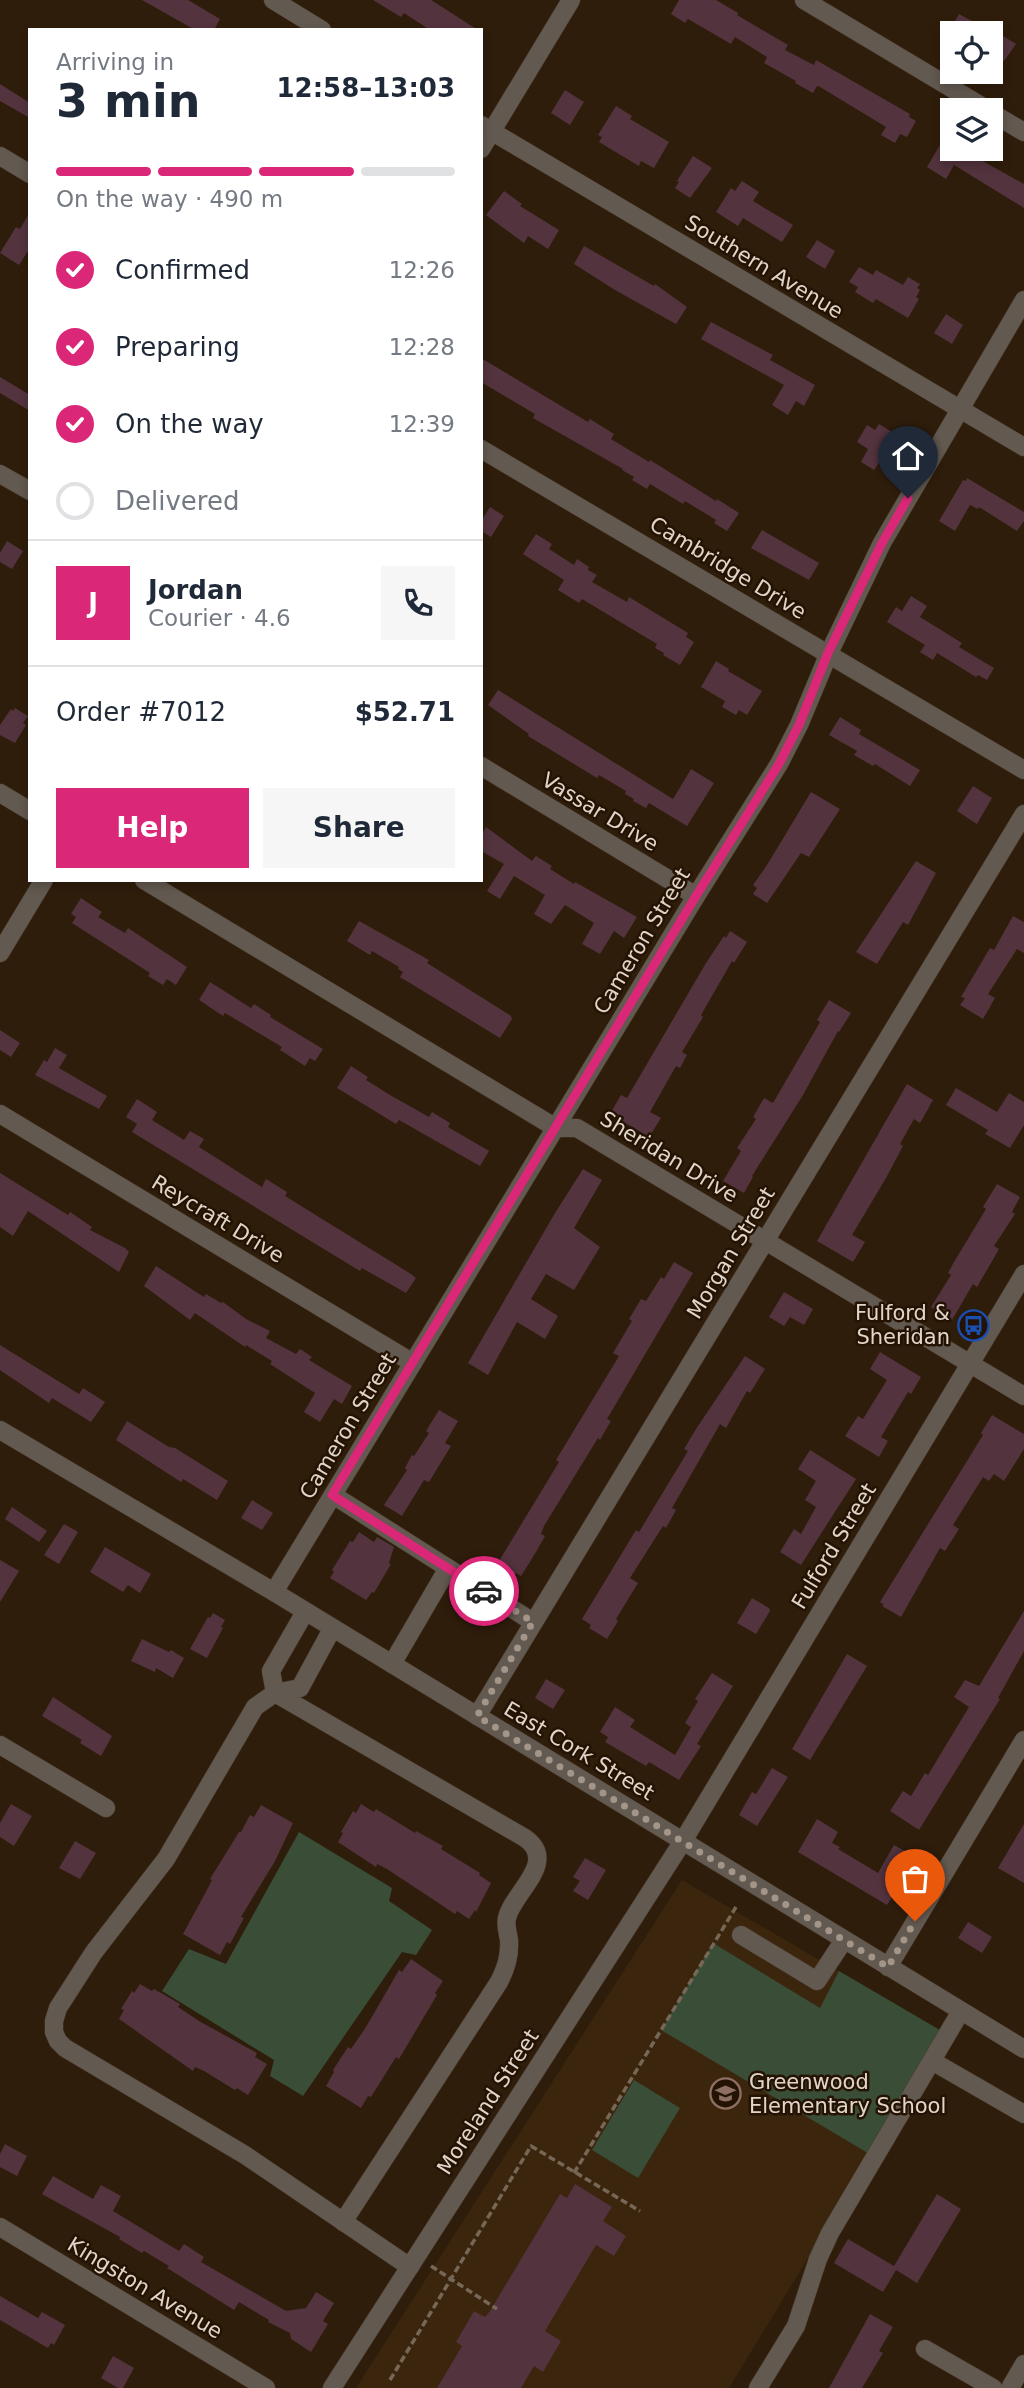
<!DOCTYPE html>
<meta charset="utf-8">
<style>
:root{--surface:#fff;--page:#f6f6f7;--text:#1f2937;--muted:#747a83;--line:#e0e1e3;--accent:#db2777}
body{margin:0;font-family:"DejaVu Sans",sans-serif;background:var(--page);color:var(--text);height:100vh;display:flex;flex-direction:column;font-size:26px;white-space:nowrap}
*{box-sizing:border-box;margin:0}
p{font-size:23px;color:var(--muted)}
.icon{flex:none;width:38px;height:38px;fill:none;stroke:currentColor;stroke-width:2;stroke-linecap:round;stroke-linejoin:round}
.map{position:relative;flex:1;overflow:hidden}
.side{position:absolute;left:28px;top:28px;width:455px;height:854px;display:flex;flex-direction:column;background:var(--surface);border-radius:0px;box-shadow:0 4px 10px #0003}
.side>*{flex:none}
.fabs{position:absolute;left:940px;top:21px;display:grid;gap:14px}
.fabs a{display:grid;place-items:center;width:63px;height:63px;border-radius:0px;background:var(--surface);box-shadow:0 4px 10px #0003;font-size:35px}
.pin{position:absolute;display:grid;place-items:center;width:60px;height:60px;color:#fff;margin:-72px -30px;border-radius:50% 50% 50% 0;rotate:-45deg;box-shadow:0 0 7px #0007}
.pin .icon{rotate:45deg}
.courier{position:absolute;display:grid;place-items:center;width:70px;height:70px;margin:-35px;border:5px solid #db2777;border-radius:50%;background:#fff;color:#222;box-shadow:0 2px 9px #0007}
.overview em{font-style:normal;font-weight:700}
.overview div{display:flex;flex-direction:column-reverse}
.overview{display:flex;align-items:center;justify-content:space-between;height:119px;padding:0 28px}
h1{font-size:46px;font-weight:700;line-height:52px}
.bar{display:grid;grid-template-columns:repeat(4,1fr);gap:10px 7px;align-content:center;height:84px;padding:0 28px}
.bar i{height:9px;border-radius:5px;background:var(--line)}
.bar .active{background:var(--accent)}
.bar p{grid-column:span 4}
.line{display:flex;align-items:center;gap:18px;padding:0 28px;border-top:2px solid var(--line)}
.line div{flex:1}
.round{display:grid;place-items:center;flex:none;width:74px;height:74px;border-radius:0px;background:var(--page)}
ol{padding:0 28px;list-style:none}
li{display:flex;align-items:center;gap:21px;height:77px}
li p{margin-inline-start:auto}
li .icon{padding:7px;border-radius:50%;background:var(--accent);color:#fff;stroke-width:4}
li:last-child{color:var(--muted)}
li i{width:38px;height:38px;border:4px solid var(--line);border-radius:50%}
.action{display:flex;gap:14px;margin-top:auto;padding:14px 28px}
.action a{flex:1;height:80px;border-radius:0px;background:var(--accent);color:#fff;font-size:28px;font-weight:700;line-height:80px;text-align:center}
.action a+a{background:var(--page);color:var(--text)}
.map>svg:first-child{display:block}
.built{fill:#3b250d}
.green{fill:#394d37}
.building{fill:#53333e}
.lines{fill:none;stroke-linecap:round;stroke-linejoin:round}
.minor-casing{stroke:#4b3a2a;stroke-width:19}
.path{stroke:#766757;stroke-width:3.5;stroke-dasharray:7 3.5;stroke-linecap:butt}
.minor{stroke:#625950;stroke-width:18}
.done{stroke:#a39587;stroke-width:7;stroke-dasharray:0 12.6}
.route{stroke:#db2777;stroke-width:9}
.labels{text-anchor:middle;dominant-baseline:central;stroke-width:5;stroke-linejoin:round;paint-order:stroke}
.street-label{font-size:21px;fill:#e1d5ca;stroke:#241303}
.poi-label{font-size:21px;fill:#e1d5ca;stroke:#241303;text-anchor:end}
</style>
<div class="map">
<svg width="1024" height="2388" viewBox="0 0 1024 2388">
<rect width="100%" height="100%" fill="#2f1d0b"/>
<polygon class="built" points="682,1880 945,2033 729,2388 356,2388"/>
<g class="green">
<polygon points="299,1832 392,1888 389,1901 432,1930 416,1955 402,1952 303,2096 270,2076 274,2060 162,1991 189,1949 226,1964"/>
<polygon points="713,1943 820,2008 839,1971 945,2033 871,2155 661,2030"/>
<polygon points="634,2080 680,2108 638,2178 592,2150"/>
</g>
<g class="building">
<polygon points="142,0 188,0 220,19 214,30 195,30"/>
<polygon points="373,0 431,0 478,30 430,30 404,13 401,17"/>
<polygon points="679,0 716,0 738,13 737,15 788,45 785,50 814,65 816,60 910,114 909,117 916,121 907,137 900,134 895,143 881,135 886,127 820,87 817,86 813,93 795,83 796,81 764,63 767,57 735,37 731,44 688,19 685,23 671,14"/>
<polygon points="959,14 994,33 995,31 1016,44 1004,61 990,52 990,38 994,33 948,33"/>
<polygon points="0,84 30,103 30,118 0,101"/>
<polygon points="565,90 584,102 570,125 551,113"/>
<polygon points="616,106 632,116 630,119 669,142 654,168 641,161 639,166 599,142 602,137 598,135"/>
<polygon points="944,138 952,143 952,149 961,149 1024,184 1024,208 954,165 946,179 927,167"/>
<polygon points="693,156 712,168 690,198 675,188 679,182 677,181"/>
<polygon points="742,181 759,192 753,201 793,225 782,242 743,218 738,226 716,212 731,188 735,191"/>
<polygon points="504,191 522,204 520,206 559,230 548,249 528,236 524,243 486,215"/>
<polygon points="30,212 30,248 19,265 0,253 16,227 20,229"/>
<polygon points="817,240 835,251 825,269 806,257"/>
<polygon points="584,246 654,286 655,284 687,307 676,324 615,290 574,264"/>
<polygon points="859,267 873,275 876,270 903,285 908,277 920,284 917,288 920,290 916,297 919,299 908,318 876,299 873,303 855,292 858,287 849,282"/>
<polygon points="946,314 963,325 952,344 934,333"/>
<polygon points="711,322 773,355 770,360 815,385 804,406 796,401 788,415 772,405 784,385 701,339"/>
<polygon points="481,358 588,422 590,419 614,434 611,439 649,462 650,460 716,501 717,499 739,513 727,531 714,523 716,520 685,501 683,504 650,484 647,489 632,480 634,477 622,470 623,469 533,418 535,414 481,382"/>
<polygon points="0,377 30,395 30,411 0,393"/>
<polygon points="879,424 897,435 874,470 861,462 868,449 857,442 867,425 875,430"/>
<polygon points="967,478 1024,512 1024,521 1017,531 979,507 978,509 970,505 955,531 939,521 963,480 966,481"/>
<polygon points="490,507 504,516 491,537 481,531 481,521"/>
<polygon points="762,530 819,563 809,580 751,548"/>
<polygon points="536,534 552,544 549,549 574,565 577,559 589,567 588,570 597,575 592,582 627,602 629,597 688,633 686,637 694,642 680,665 663,655 664,653 655,648 657,644 582,599 579,603 558,590 564,580 523,554"/>
<polygon points="7,541 23,551 12,569 0,562 0,553"/>
<polygon points="911,596 927,606 920,617 962,643 959,647 994,668 987,680 978,675 976,677 937,653 933,660 920,652 925,645 887,622 896,607 902,611"/>
<polygon points="716,661 729,669 728,671 762,691 747,715 739,710 736,715 722,707 725,701 701,687"/>
<polygon points="498,690 673,799 691,769 714,783 687,826 649,803 646,808 633,801 634,799 625,794 626,791 599,775 597,778 528,736 529,734 488,705"/>
<polygon points="15,708 28,716 23,723 26,725 15,743 0,735 0,725 11,709 13,711"/>
<polygon points="840,717 861,730 859,734 920,770 910,786 875,764 873,766 854,755 857,751 829,735"/>
<polygon points="973,786 992,798 977,824 957,811"/>
<polygon points="811,792 840,809 809,857 801,853 767,903 753,894 757,888 753,885 767,865"/>
<polygon points="486,827 532,861 536,856 552,866 550,869 574,884 575,882 637,917 624,938 614,931 600,954 582,944 594,923 565,905 551,924 534,914 545,895 514,876 500,899 487,891 504,864 481,851 481,836"/>
<polygon points="916,861 936,873 908,925 903,922 877,964 856,952"/>
<polygon points="81,898 102,912 98,917 125,933 128,928 187,967 176,985 167,979 163,985 148,976 150,973 72,923 76,917 71,914"/>
<polygon points="1013,916 1024,922 1024,953 1017,949 988,994 995,998 983,1019 960,1005 965,998 961,997 990,948 994,950"/>
<polygon points="359,921 429,960 427,963 511,1016 512,1019 500,1038 400,977 403,972 398,969 399,967 372,951 370,955 347,941"/>
<polygon points="730,931 747,942 734,963 732,961 701,1015 703,1017 682,1052 687,1055 680,1068 676,1066 650,1112 661,1118 649,1137 610,1114 621,1095 627,1098 706,963 724,936 726,938"/>
<polygon points="210,982 251,1008 254,1004 271,1015 270,1017 323,1049 315,1061 310,1058 305,1066 280,1050 282,1047 225,1013 223,1016 199,1000"/>
<polygon points="829,1000 851,1013 839,1032 838,1031 803,1095 752,1176 753,1177 744,1193 723,1181 741,1151 737,1148 756,1119 753,1117 764,1098 773,1103 820,1022 817,1020"/>
<polygon points="0,1030 20,1043 11,1057 0,1050"/>
<polygon points="55,1048 67,1055 59,1068 107,1096 99,1109 35,1075 44,1060 47,1062"/>
<polygon points="351,1066 368,1077 366,1080 390,1095 429,1117 432,1112 450,1123 448,1127 489,1151 480,1166 399,1120 396,1124 337,1088"/>
<polygon points="907,1084 933,1100 920,1123 914,1119 900,1144 903,1146 886,1178 852,1235 865,1242 853,1262 817,1241"/>
<polygon points="956,1088 997,1112 1009,1093 1024,1102 1024,1125 1010,1148 985,1134 988,1130 946,1105"/>
<polygon points="137,1099 157,1112 152,1120 184,1140 190,1131 204,1139 199,1147 262,1187 266,1179 287,1192 285,1196 411,1274 416,1278 406,1293 362,1268 360,1271 132,1132 137,1124 126,1117"/>
<polygon points="583,1169 602,1180 574,1228 600,1247 574,1290 546,1274 531,1299 558,1316 545,1339 517,1322 488,1375 468,1363 555,1213"/>
<polygon points="0,1173 68,1215 70,1212 92,1227 90,1230 125,1248 129,1252 119,1272 28,1211 13,1236 0,1227"/>
<polygon points="997,1184 1020,1197 1012,1212 1015,1214 994,1246 999,1249 987,1270 977,1287 973,1284 952,1320 931,1307 951,1275 948,1273 954,1262 986,1209 983,1207"/>
<polygon points="674,1262 693,1273 607,1419 611,1421 608,1426 600,1440 598,1438 544,1526 541,1534 545,1536 536,1552 521,1576 516,1573 511,1582 493,1571 559,1462 556,1460 619,1356 613,1353 632,1321 629,1319 641,1299 646,1301 661,1277 664,1279"/>
<polygon points="156,1266 204,1297 206,1294 221,1303 223,1302 246,1319 270,1331 266,1338 296,1354 300,1349 312,1357 309,1360 352,1386 342,1404 334,1399 320,1422 304,1412 315,1393 270,1364 272,1361 246,1345 245,1347 195,1313 190,1320 144,1286"/>
<polygon points="784,1292 813,1309 804,1325 790,1317 784,1326 769,1317"/>
<polygon points="0,1345 79,1394 83,1388 105,1402 91,1422 52,1398 49,1403 0,1370"/>
<polygon points="880,1352 921,1377 911,1394 908,1392 881,1437 888,1441 879,1457 845,1436 858,1416 863,1419 887,1380 870,1369"/>
<polygon points="745,1356 765,1369 750,1393 747,1391 726,1428 720,1424 672,1508 676,1510 666,1528 663,1526 630,1578 638,1583 616,1619 618,1621 607,1639 589,1628 591,1625 582,1619 636,1530 639,1532 688,1451 684,1449 696,1429"/>
<polygon points="439,1410 458,1421 445,1443 451,1446 429,1482 424,1480 402,1516 384,1505 407,1470 405,1468 412,1455 414,1456 429,1433 426,1431"/>
<polygon points="992,1415 1024,1434 1024,1449 1004,1481 994,1474 989,1481 983,1477 953,1525 959,1529 945,1551 940,1548 901,1617 882,1606 884,1605 880,1602 983,1435 981,1433"/>
<polygon points="127,1421 169,1447 175,1448 228,1481 217,1500 183,1479 181,1482 116,1440"/>
<polygon points="810,1450 856,1479 801,1565 780,1552 794,1529 801,1534 816,1507 805,1500 816,1481 798,1469"/>
<polygon points="252,1500 273,1513 262,1530 241,1518"/>
<polygon points="12,1507 47,1531 39,1542 5,1519"/>
<polygon points="64,1524 78,1532 59,1564 44,1555"/>
<polygon points="359,1532 374,1542 377,1537 394,1547 389,1563 391,1564 374,1593 372,1592 366,1600 330,1578 334,1572 332,1570 350,1541 353,1542"/>
<polygon points="105,1547 151,1574 140,1593 128,1585 123,1592 90,1572"/>
<polygon points="0,1560 19,1571 0,1602"/>
<polygon points="752,1598 769,1608 770,1611 756,1634 737,1623"/>
<polygon points="1024,1611 1024,1651 998,1698 1000,1699 919,1830 890,1811 903,1791 911,1796 925,1773 928,1775 969,1707 954,1697 965,1680 979,1686"/>
<polygon points="213,1613 225,1620 221,1627 223,1628 207,1658 190,1649 208,1617 210,1618"/>
<polygon points="142,1639 169,1652 171,1650 184,1658 173,1678 156,1668 155,1672 131,1661"/>
<polygon points="847,1654 867,1666 810,1760 792,1749"/>
<polygon points="712,1673 733,1686 697,1744 701,1746 679,1780 649,1762 646,1766 605,1742 608,1737 600,1732 615,1707 635,1720 630,1727 675,1755 691,1727 685,1723 698,1701 695,1699"/>
<polygon points="546,1679 565,1690 553,1709 535,1698"/>
<polygon points="53,1697 112,1736 101,1756 80,1743 82,1740 42,1716"/>
<polygon points="772,1768 788,1777 757,1826 739,1815 752,1792 756,1794"/>
<polygon points="11,1804 32,1816 14,1846 0,1837 0,1823"/>
<polygon points="361,1804 374,1812 376,1809 415,1833 416,1831 443,1846 441,1849 480,1873 479,1875 491,1883 476,1912 475,1910 469,1919 457,1911 455,1914 387,1869 377,1864 376,1867 338,1842 343,1833 341,1832 353,1811 356,1813"/>
<polygon points="261,1805 293,1823 275,1861 241,1917 244,1918 230,1944 227,1942 220,1955 183,1934 208,1888 212,1880 210,1879 239,1832 241,1832 250,1815 254,1817"/>
<polygon points="817,1819 838,1832 832,1843 840,1847 838,1849 878,1873 894,1845 913,1856 899,1880 902,1882 887,1905 798,1852"/>
<polygon points="1024,1824 1024,1883 998,1868"/>
<polygon points="75,1841 96,1853 80,1879 59,1868"/>
<polygon points="585,1858 606,1870 588,1900 573,1891 580,1881 573,1877"/>
<polygon points="968,1922 992,1937 982,1953 958,1938"/>
<polygon points="411,1959 443,1981 435,1993 437,1995 399,2059 396,2057 371,2097 368,2096 361,2108 326,2086 334,2072 333,2070 348,2047 351,2049 366,2027 399,1970 402,1972"/>
<polygon points="140,1984 152,1991 154,1989 180,2004 178,2007 199,2021 257,2053 255,2057 267,2064 248,2095 237,2088 235,2090 204,2071 195,2067 193,2071 119,2019 124,2010 121,2009 132,1991 134,1993"/>
<polygon points="5,2144 27,2156 17,2176 0,2167 0,2154"/>
<polygon points="53,2176 93,2199 101,2185 121,2196 113,2211 179,2251 184,2244 204,2257 201,2262 286,2311 306,2308 316,2292 334,2303 323,2321 328,2324 311,2352 291,2339 290,2333 268,2322 269,2320 239,2302 234,2310 167,2268 169,2266 144,2251 142,2253 119,2239 120,2237 42,2194"/>
<polygon points="575,2184 612,2207 603,2221 626,2236 614,2256 596,2245 545,2331 561,2341 543,2372 534,2366 521,2388 437,2388 462,2346 456,2342 474,2311 485,2317 490,2311 560,2194 567,2198"/>
<polygon points="937,2194 961,2209 917,2283 896,2270 883,2292 834,2263 848,2239 894,2266"/>
<polygon points="0,2296 38,2318 42,2312 65,2325 54,2345 51,2343 48,2348 0,2320"/>
<polygon points="870,2314 893,2327 879,2351 883,2353 862,2388 829,2388"/>
<polygon points="113,2356 134,2368 123,2388 118,2388 101,2378"/>
</g>
<g class="lines">
<defs>
<g id="minor">
<polyline points="273,0 322,30"/>
<polyline points="804,0 988,110"/>
<polyline points="990,112 1024,132"/>
<polyline points="481,125 1024,447"/>
<polyline points="481,149 571,0"/>
<polyline points="0,156 30,174"/>
<polyline points="481,449 1024,770"/>
<polyline points="0,474 30,491"/>
<polyline points="481,766 696,896"/>
<polyline points="0,793 30,811"/>
<polyline points="144,880 556,1128 577,1128 1024,1396"/>
<polyline points="0,953 44,880"/>
<polyline points="0,1114 413,1363"/>
<polyline points="0,1430 274,1592 1024,2049"/>
<polyline points="333,1495 533,1622"/>
<polyline points="274,1592 696,896 779,764 799,725 829,653 882,543 1024,300"/>
<path d="M305 1612 271 1671 275 1693 525 1838C559 1862 513 1892 507 1918 505 1926 508 1933 509 1940 510 1956 506 1968 499 1982L343 2222"/>
<polyline points="332,1629 300,1688 275,1693 255,1707 166,1859 94,1952 58,2008 54,2021 54,2032 58,2041 65,2048 245,2155 410,2267"/>
<polyline points="392,1664 448,1568"/>
<polyline points="477,1716 1024,814"/>
<polyline points="0,1745 106,1808"/>
<polyline points="741,1935 817,1981 844,1940"/>
<polyline points="888,1967 1024,1740"/>
<polyline points="932,2061 1024,2114"/>
<polyline points="0,2227 266,2388"/>
<polyline points="925,2349 993,2388"/>
<polyline points="332,2388 683,1841 1024,1274"/>
<polyline points="758,2388 796,2326 818,2259 830,2233 961,2011"/>
<polyline points="1010,2388 1024,2364"/>
</g>
</defs>
<use href="#minor" class="minor-casing"/>
<g class="path">
<polyline points="574,2173 736,1907"/>
<polyline points="431,2266 497,2309"/>
<polyline points="390,2380 531,2146 640,2211"/>
</g>
<use href="#minor" class="minor"/>
</g>
<g class="lines">
<polyline class="done" points="484,1591 533,1622 477,1716 888,1967 915,1921"/>
<polyline class="route" points="484,1591 332,1495 696,896 779,764 799,725 828,653 849,610 882,543 908,498"/>
</g>
<defs>
<symbol id="bus-ring" viewBox="-11 -11 22 22"><circle r="9.5" fill="#241303" stroke="#1a4fb4" stroke-width="1.5"/><path d="M-5-6H5V4H4V6H2V4H-2V6H-4V4H-5ZM-3.5-4V0h7V-4ZM-3.5 1.2v1.5H-2V1.2ZM2 1.2v1.5H3.5V1.2Z" fill="#1a4fb4"/></symbol>
<symbol id="school-ring" viewBox="-11 -11 22 22"><circle r="9.5" fill="#241303" stroke="#8d6e63" stroke-width="1.5"/><path d="M0-5L7-2L0 1L-7-2ZM-4 1L0 2.5L4 1V4Q0 6-4 4Z" fill="#8d6e63"/></symbol>
</defs>
<g fill-rule="evenodd">
<use href="#bus-ring" x="956" y="1308" width="35" height="35"/>
<use href="#school-ring" x="708" y="2076" width="35" height="35"/>
</g>
<g class="labels">
<g class="street-label">
<text transform="translate(764 267) rotate(31)">Southern Avenue</text>
<text transform="translate(728 568) rotate(31)">Cambridge Drive</text>
<text transform="translate(600 812) rotate(31)">Vassar Drive</text>
<text transform="translate(642 941) rotate(-59)">Cameron Street</text>
<text transform="translate(669 1157) rotate(31)">Sheridan Drive</text>
<text transform="translate(218 1219) rotate(31)">Reycraft Drive</text>
<text transform="translate(731 1253) rotate(-59)">Morgan Street</text>
<text transform="translate(348 1426) rotate(-59)">Cameron Street</text>
<text transform="translate(834 1546) rotate(-59)">Fulford Street</text>
<text transform="translate(579 1751) rotate(31)">East Cork Street</text>
<text transform="translate(488 2102) rotate(-57)">Moreland Street</text>
<text transform="translate(145 2288) rotate(31)">Kingston Avenue</text>
</g>
<g class="poi-label">
<text x="950" y="1313">Fulford &amp;<tspan x="950" dy="24">Sheridan</tspan></text>
<text x="749" y="2082" text-anchor="start">Greenwood<tspan x="749" dy="24">Elementary School</tspan></text>
</g>
</g>
</svg>
<div class="fabs">
<a><svg class="icon" aria-label="locate" viewBox="0 0 24 24"><circle cx="12" cy="12" r="6"/><path d="M12 2v4M12 18v4M2 12h4M18 12h4"/></svg></a>
<a><svg class="icon" aria-label="layers" viewBox="0 0 24 24"><path d="M12 4l9 5-9 5-9-5zM3 14l9 5 9-5"/></svg></a>
</div>
<div class="pin" style="left:915px;top:1921px;background:#ea580c"><svg class="icon" aria-label="bag" viewBox="0 0 24 24"><path d="M5 8h14l-1 12H6zM9 8a3 3 0 0 1 6 0"/></svg></div>
<div class="pin" style="left:908px;top:498px;background:#1f2937"><svg class="icon" aria-label="home" viewBox="0 0 24 24"><path d="M3 11l9-7 9 7M6 9v11h12V9"/></svg></div>
<div class="courier" style="left:484px;top:1591px"><svg class="icon" aria-label="car" viewBox="0 0 24 24"><path d="M5 17H2v-5l4-1 3-4h7l3 4 3 1v5h-3M9 17h6M6 11h13"/><circle cx="7" cy="17" r="2"/><circle cx="17" cy="17" r="2"/></svg></div>
<section class="side">
<div class="overview"><div><h1>3 min</h1><p>Arriving in</p></div><em>12:58–13:03</em></div>
<div class="bar"><i class="active"></i><i class="active"></i><i class="active"></i><i></i><p>On the way · 490 m</p></div>
<ol>
<li><svg class="icon" aria-label="check" viewBox="0 0 24 24"><path d="M5 12l5 5 9-10"/></svg>Confirmed<p>12:26</p></li>
<li><svg class="icon" aria-label="check" viewBox="0 0 24 24"><path d="M5 12l5 5 9-10"/></svg>Preparing<p>12:28</p></li>
<li><svg class="icon" aria-label="check" viewBox="0 0 24 24"><path d="M5 12l5 5 9-10"/></svg>On the way<p>12:39</p></li>
<li><i></i>Delivered</li>
</ol>
<div class="line" style="height:126px"><b class="round" style="background:var(--accent);color:#fff">J</b><div><b>Jordan</b><p>Courier · 4.6</p></div><a class="round"><svg class="icon" aria-label="phone" viewBox="0 0 24 24"><path d="M5 4h4l2 5-3 2q2 4 5 5l2-3 5 2v4C11 20 4 13 5 4z"/></svg></a></div>
<div class="line" style="height:91px"><div>Order #7012</div><b>$52.71</b></div>
<div class="action"><a>Help</a><a>Share</a></div>
</section>
</div>
